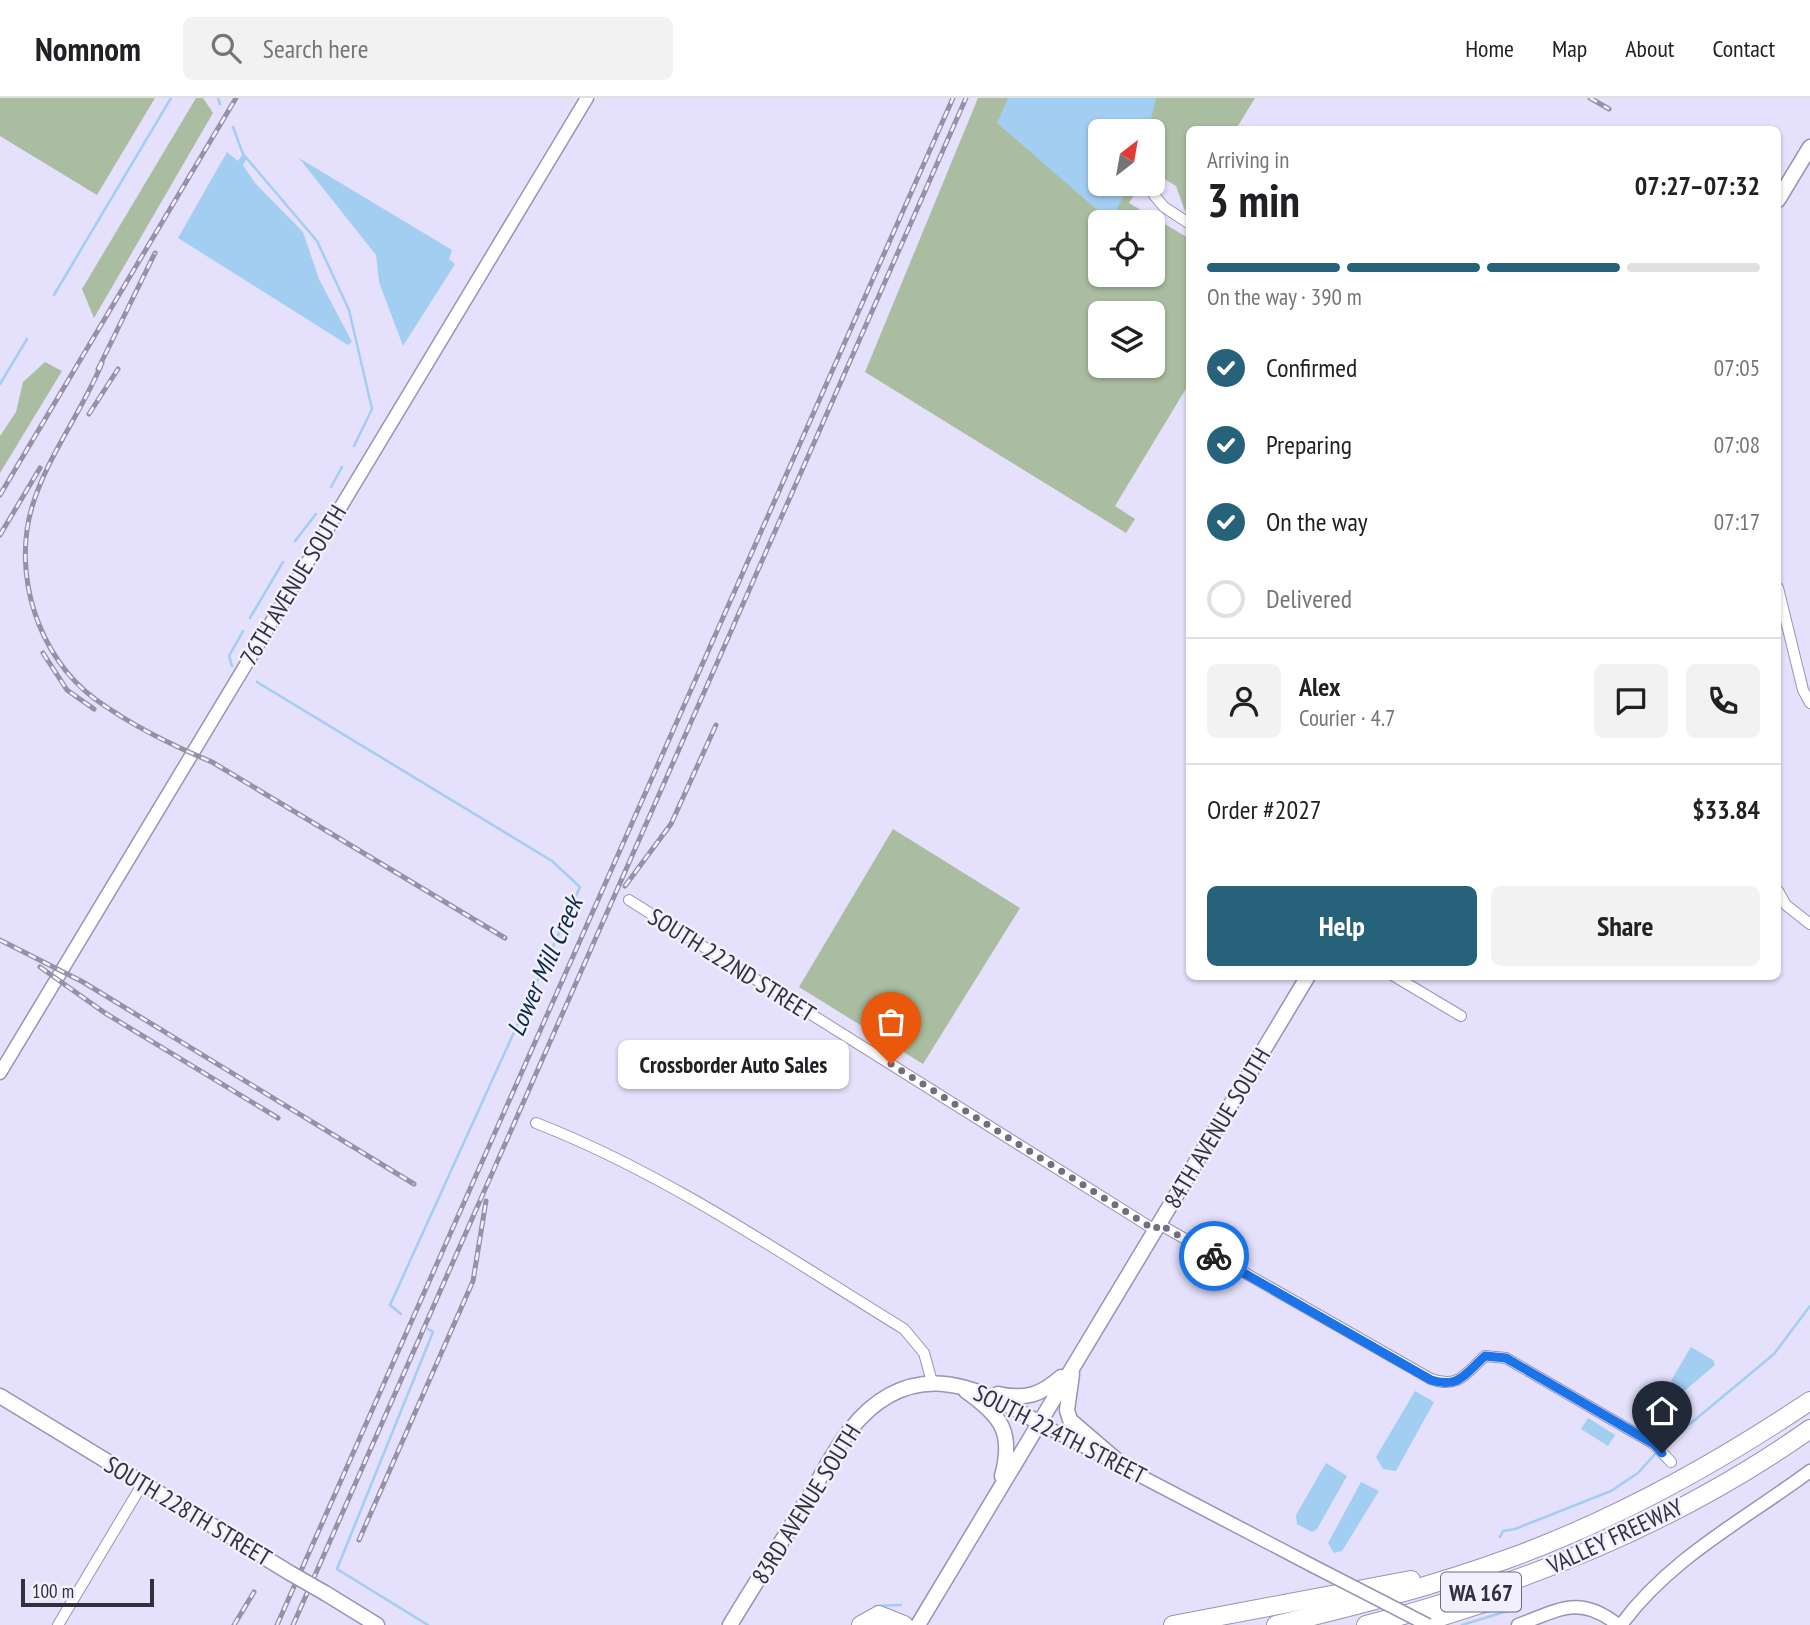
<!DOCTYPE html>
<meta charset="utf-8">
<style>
:root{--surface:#fff;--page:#f2f2f2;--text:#202124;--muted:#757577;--line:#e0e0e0;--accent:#26637a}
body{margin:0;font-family:"PT Sans Narrow",sans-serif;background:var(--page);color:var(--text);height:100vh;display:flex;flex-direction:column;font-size:26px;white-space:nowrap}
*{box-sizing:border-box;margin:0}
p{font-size:23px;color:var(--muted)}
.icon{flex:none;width:38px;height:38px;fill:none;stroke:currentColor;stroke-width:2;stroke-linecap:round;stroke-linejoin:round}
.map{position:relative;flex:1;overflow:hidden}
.sheet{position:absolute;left:1186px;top:28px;width:595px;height:854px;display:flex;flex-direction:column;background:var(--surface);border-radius:10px;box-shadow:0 2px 5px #0004}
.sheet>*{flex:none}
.needle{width:46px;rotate:31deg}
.fabs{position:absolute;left:1088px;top:21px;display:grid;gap:14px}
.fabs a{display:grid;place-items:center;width:77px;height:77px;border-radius:10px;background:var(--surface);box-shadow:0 2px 5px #0004;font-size:35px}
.scale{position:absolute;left:21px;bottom:18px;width:133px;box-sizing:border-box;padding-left:7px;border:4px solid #33303e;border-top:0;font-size:19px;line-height:24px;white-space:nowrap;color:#33303e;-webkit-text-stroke:5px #f2effe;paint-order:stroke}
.pin{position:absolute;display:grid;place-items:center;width:60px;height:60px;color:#fff;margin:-72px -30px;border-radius:50% 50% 50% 0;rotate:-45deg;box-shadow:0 0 7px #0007}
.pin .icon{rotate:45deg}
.courier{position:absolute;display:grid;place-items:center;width:70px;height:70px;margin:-35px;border:5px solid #1a73e8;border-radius:50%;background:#fff;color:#222;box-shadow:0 2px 9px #0007}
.bubble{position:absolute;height:49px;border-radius:10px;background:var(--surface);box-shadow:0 2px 5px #0004;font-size:23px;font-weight:600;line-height:49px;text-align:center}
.headline em{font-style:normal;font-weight:600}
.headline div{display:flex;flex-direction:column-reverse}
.headline{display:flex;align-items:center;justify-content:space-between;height:119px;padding:0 21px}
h1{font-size:46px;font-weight:600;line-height:52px}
.bar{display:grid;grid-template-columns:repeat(4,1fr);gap:10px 7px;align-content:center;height:84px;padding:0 21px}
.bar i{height:9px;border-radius:5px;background:var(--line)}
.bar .selected{background:var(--accent)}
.bar p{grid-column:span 4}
.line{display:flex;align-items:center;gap:18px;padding:0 21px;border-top:2px solid var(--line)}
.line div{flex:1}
.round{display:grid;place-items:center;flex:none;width:74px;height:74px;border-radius:10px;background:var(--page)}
ol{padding:0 21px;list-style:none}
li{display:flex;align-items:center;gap:21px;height:77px}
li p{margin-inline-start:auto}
li .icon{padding:7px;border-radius:50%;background:var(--accent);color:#fff;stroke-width:4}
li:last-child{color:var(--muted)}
li i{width:38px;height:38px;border:4px solid var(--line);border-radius:50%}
.cta{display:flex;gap:14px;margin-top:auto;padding:14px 21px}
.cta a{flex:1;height:80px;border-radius:10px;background:var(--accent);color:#fff;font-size:28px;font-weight:600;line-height:80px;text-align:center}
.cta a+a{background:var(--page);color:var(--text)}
header{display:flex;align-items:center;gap:42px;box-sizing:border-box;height:98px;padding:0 35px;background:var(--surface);border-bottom:2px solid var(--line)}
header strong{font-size:33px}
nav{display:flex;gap:38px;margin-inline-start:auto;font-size:24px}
.search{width:490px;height:63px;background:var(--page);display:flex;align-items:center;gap:18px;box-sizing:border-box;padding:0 24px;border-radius:10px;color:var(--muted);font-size:26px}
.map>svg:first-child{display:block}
.green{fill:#aabda0;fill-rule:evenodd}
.water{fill:#a2cef1}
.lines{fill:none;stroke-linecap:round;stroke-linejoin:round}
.stream{stroke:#a2cef1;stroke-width:2.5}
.minor-casing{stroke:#9993b4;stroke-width:12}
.tertiary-casing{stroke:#9993b4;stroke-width:15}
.secondary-casing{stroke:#9993b4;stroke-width:17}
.motorway-casing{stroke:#9993b4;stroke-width:20}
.minor{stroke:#fff;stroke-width:10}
.tertiary{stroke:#fff;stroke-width:12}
.secondary{stroke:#fff;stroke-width:14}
.motorway{stroke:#fff;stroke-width:18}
.rail-casing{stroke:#9591a6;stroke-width:5}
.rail{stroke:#f2effe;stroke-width:2.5;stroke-dasharray:8;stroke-linecap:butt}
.tertiary-bridge-casing{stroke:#9993b4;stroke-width:15;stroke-linecap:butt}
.secondary-bridge-casing{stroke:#9993b4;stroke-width:17;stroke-linecap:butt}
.tertiary-bridge{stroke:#fff;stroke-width:12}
.secondary-bridge{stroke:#fff;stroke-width:14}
.done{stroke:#716e80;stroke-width:7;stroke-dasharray:0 12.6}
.route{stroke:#1a73e8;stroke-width:9}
.labels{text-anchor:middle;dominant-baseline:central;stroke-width:5;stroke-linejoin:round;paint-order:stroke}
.shield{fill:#f2effe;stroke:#6c6978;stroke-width:2}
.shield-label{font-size:23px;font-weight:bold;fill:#33303e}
.street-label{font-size:24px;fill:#33303e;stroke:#f2effe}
.water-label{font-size:26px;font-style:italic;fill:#092c44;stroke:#f2effe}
</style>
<header>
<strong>Nomnom</strong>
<div class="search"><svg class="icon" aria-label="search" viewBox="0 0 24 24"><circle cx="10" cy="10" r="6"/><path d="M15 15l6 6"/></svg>Search here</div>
<nav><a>Home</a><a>Map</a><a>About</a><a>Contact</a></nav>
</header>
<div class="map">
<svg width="1810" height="1527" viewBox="0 0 1810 1527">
<rect width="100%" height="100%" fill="#e5e0fc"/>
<g class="green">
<polygon points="0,0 155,0 97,97 0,38"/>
<polygon points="196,0 203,0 213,15 94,220 82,191"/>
<path d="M978 0H1255L1236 31 1190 32V105L1185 113 1176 88 1153 74V33H1101V86H1141L1129 105 1190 141V284L1115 408 1135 421 1126 435 865 274ZM1101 124H1153V177H1101ZM1101 215H1153V268H1101Z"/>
<polygon points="45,264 62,273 0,375 0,338 16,314 23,284"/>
<polygon points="893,731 1020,810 923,966 799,889"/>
</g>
<g class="water">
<polygon points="1008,0 1156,0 1148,33 1101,33 1101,86 1129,86 1111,124 997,25"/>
<polygon points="227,54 238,63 243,56 247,60 243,67 255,85 303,134 319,181 352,244 348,247 178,140"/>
<polygon points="299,60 452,152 449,161 455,166 403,248 379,184 376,157"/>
<polygon points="1691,1249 1713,1262 1715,1267 1662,1312 1656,1308"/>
<polygon points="1415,1293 1434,1304 1396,1373 1383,1371 1376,1359"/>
<polygon points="1588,1320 1615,1337 1608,1348 1581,1331"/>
<polygon points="1326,1365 1347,1378 1317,1431 1312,1434 1297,1426 1296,1417"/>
<polygon points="1361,1384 1379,1393 1342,1453 1334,1455 1328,1445"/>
</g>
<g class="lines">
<g class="stream">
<polyline points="218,0 220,6"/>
<polyline points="233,29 243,56 317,143 349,212 372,311 354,348"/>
<polyline points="54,197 171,0"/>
<polyline points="0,286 27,241"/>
<polyline points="331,389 342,369"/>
<polyline points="295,443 316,416"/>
<polyline points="250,520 283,464"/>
<polyline points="232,568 229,558 243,533"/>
<polyline points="257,584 552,763 580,789 390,1207 401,1216"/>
<polyline points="428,1231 433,1234 337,1471 428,1527"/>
<polyline points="1661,1350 1774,1256 1810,1208"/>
<polyline points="1500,1439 1503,1433 1515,1431 1611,1393 1638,1375 1656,1355"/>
<polyline points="875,1508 901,1507"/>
<polyline points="1462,1527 1514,1511"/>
</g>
<defs>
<g id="minor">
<polyline points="1154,97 1164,109 1190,126"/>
<polyline points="1778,490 1803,592 1810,605"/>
<polyline points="1778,793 1786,807 1810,826"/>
<polyline points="629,802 1155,1132"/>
<polyline points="1394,878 1461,918"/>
<path d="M536 1025C667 1076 785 1158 904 1231L924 1255 932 1284"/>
<path d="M1159 1126 1431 1281C1459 1291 1466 1275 1485 1258L1506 1260 1654 1346 1671 1364"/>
<polyline points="58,1527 143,1385"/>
</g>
<g id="tertiary">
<polyline points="0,975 587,0"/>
<polyline points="1039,1325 1311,1467"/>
<path d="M1518 1527C1559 1512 1579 1496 1618 1527"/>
<path d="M1621 1527C1670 1460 1744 1422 1810 1373"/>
</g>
<g id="secondary">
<polyline points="1778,102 1810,49"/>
<polyline points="1072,1276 1067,1312 1070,1322 1127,1371"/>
<path d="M966 1293C1001 1318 1014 1334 1002 1378"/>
<path d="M998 1296C1025 1302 1041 1297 1061 1279"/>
<polyline points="0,1298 290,1475"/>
<polyline points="325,1495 377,1527"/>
<path d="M730 1527C756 1484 783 1442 808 1400 822 1377 834 1352 850 1332 907 1260 973 1283 1039 1325"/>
<polyline points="918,1527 1308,878"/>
</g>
<g id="motorway">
<polyline points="1421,1525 1487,1504"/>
<polyline points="861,1527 879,1517 904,1527"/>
<polyline points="1173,1527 1411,1482"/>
<path d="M1276 1527C1355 1508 1434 1488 1510 1460 1617 1421 1716 1366 1810 1303"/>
<path d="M1366 1527C1523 1487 1677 1425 1810 1331"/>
</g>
</defs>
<use href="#minor" class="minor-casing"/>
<use href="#tertiary" class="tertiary-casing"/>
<use href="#secondary" class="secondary-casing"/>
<use href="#motorway" class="motorway-casing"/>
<use href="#minor" class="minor"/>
<use href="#tertiary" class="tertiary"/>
<use href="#secondary" class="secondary"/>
<use href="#motorway" class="motorway"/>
<defs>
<g id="rail">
<polyline points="1590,0 1609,11"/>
<path d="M102 265C82 314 47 358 32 409 12 476 38 559 95 601 131 627 171 647 212 664L505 840"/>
<polyline points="98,271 155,155"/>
<polyline points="89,316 118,271"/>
<polyline points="0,397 236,0"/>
<polyline points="0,437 40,370"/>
<polyline points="43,555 67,592 94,611"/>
<polyline points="625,788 671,726 716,627"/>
<polyline points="0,842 83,884 414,1086"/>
<polyline points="40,869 105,915 278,1020"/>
<polyline points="359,1442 473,1183 486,1103"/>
<polyline points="234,1527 254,1494"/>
<polyline points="277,1527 953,0"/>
<polyline points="293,1527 966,0"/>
</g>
</defs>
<use href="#rail" class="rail-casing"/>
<use href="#rail" class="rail"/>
<defs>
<polyline id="tertiary-bridge" points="1311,1467 1428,1527"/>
<polyline id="secondary-bridge" points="290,1475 325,1495"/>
</defs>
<use href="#tertiary-bridge" class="tertiary-bridge-casing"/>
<use href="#secondary-bridge" class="secondary-bridge-casing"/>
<use href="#tertiary-bridge" class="tertiary-bridge"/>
<use href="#secondary-bridge" class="secondary-bridge"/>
</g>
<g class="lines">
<polyline class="done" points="891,966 1155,1132 1159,1126 1214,1158"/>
<path class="route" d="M1214 1158 1431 1282C1459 1291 1466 1275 1485 1258L1506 1260 1654 1346 1662 1355"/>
</g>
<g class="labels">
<rect class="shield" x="1441" y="1474.5" width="80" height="39" rx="5"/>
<g class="shield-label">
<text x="1481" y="1494">WA 167</text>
</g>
<g class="street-label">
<text transform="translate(293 487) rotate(-59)">76TH AVENUE SOUTH</text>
<text transform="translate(732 867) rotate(32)">SOUTH 222ND STREET</text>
<text transform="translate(1217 1030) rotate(-59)">84TH AVENUE SOUTH</text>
<text transform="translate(1060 1336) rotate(27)">SOUTH 224TH STREET</text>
<text transform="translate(806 1406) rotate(-58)">83RD AVENUE SOUTH</text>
<text transform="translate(188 1413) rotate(31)">SOUTH 228TH STREET</text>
<text transform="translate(1615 1438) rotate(-25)">VALLEY FREEWAY</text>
</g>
<g class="water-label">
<text transform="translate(544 868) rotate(-66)">Lower Mill Creek</text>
</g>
</g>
</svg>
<div class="fabs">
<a><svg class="needle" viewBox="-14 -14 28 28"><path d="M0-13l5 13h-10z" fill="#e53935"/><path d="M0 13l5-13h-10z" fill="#757577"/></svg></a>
<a><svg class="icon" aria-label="locate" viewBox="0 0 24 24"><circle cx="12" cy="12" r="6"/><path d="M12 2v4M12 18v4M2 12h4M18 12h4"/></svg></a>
<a><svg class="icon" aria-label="layers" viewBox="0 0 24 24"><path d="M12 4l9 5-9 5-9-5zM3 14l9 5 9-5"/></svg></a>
</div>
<div class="scale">100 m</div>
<div class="pin" style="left:891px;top:966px;background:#ea580c"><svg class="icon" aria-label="bag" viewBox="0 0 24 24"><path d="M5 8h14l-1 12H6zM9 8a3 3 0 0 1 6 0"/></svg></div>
<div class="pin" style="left:1662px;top:1355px;background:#1f2937"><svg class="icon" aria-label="home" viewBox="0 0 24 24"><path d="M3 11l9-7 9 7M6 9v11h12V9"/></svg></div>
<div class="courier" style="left:1214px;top:1158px"><svg class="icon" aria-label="bike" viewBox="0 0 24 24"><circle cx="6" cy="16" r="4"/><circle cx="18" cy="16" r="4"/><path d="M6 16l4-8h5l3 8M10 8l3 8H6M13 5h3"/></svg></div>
<div class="bubble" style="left:618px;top:942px;width:231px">Crossborder Auto Sales</div>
<section class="sheet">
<div class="headline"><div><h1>3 min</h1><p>Arriving in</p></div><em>07:27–07:32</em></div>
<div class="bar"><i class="selected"></i><i class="selected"></i><i class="selected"></i><i></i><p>On the way · 390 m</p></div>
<ol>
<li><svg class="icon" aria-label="check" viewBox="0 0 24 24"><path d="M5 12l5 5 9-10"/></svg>Confirmed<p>07:05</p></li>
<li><svg class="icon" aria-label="check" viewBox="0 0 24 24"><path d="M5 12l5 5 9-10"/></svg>Preparing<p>07:08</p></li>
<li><svg class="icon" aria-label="check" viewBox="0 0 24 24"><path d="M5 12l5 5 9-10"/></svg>On the way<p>07:17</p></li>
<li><i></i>Delivered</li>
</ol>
<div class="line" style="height:126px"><a class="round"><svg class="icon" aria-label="person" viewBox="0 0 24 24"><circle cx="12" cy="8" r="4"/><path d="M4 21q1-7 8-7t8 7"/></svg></a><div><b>Alex</b><p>Courier · 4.7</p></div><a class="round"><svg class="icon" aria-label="chat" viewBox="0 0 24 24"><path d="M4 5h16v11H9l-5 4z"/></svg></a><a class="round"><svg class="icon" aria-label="phone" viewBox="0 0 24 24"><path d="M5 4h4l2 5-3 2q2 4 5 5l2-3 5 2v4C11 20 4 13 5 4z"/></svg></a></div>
<div class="line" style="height:91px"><div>Order #2027</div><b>$33.84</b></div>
<div class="cta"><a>Help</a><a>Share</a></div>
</section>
</div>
